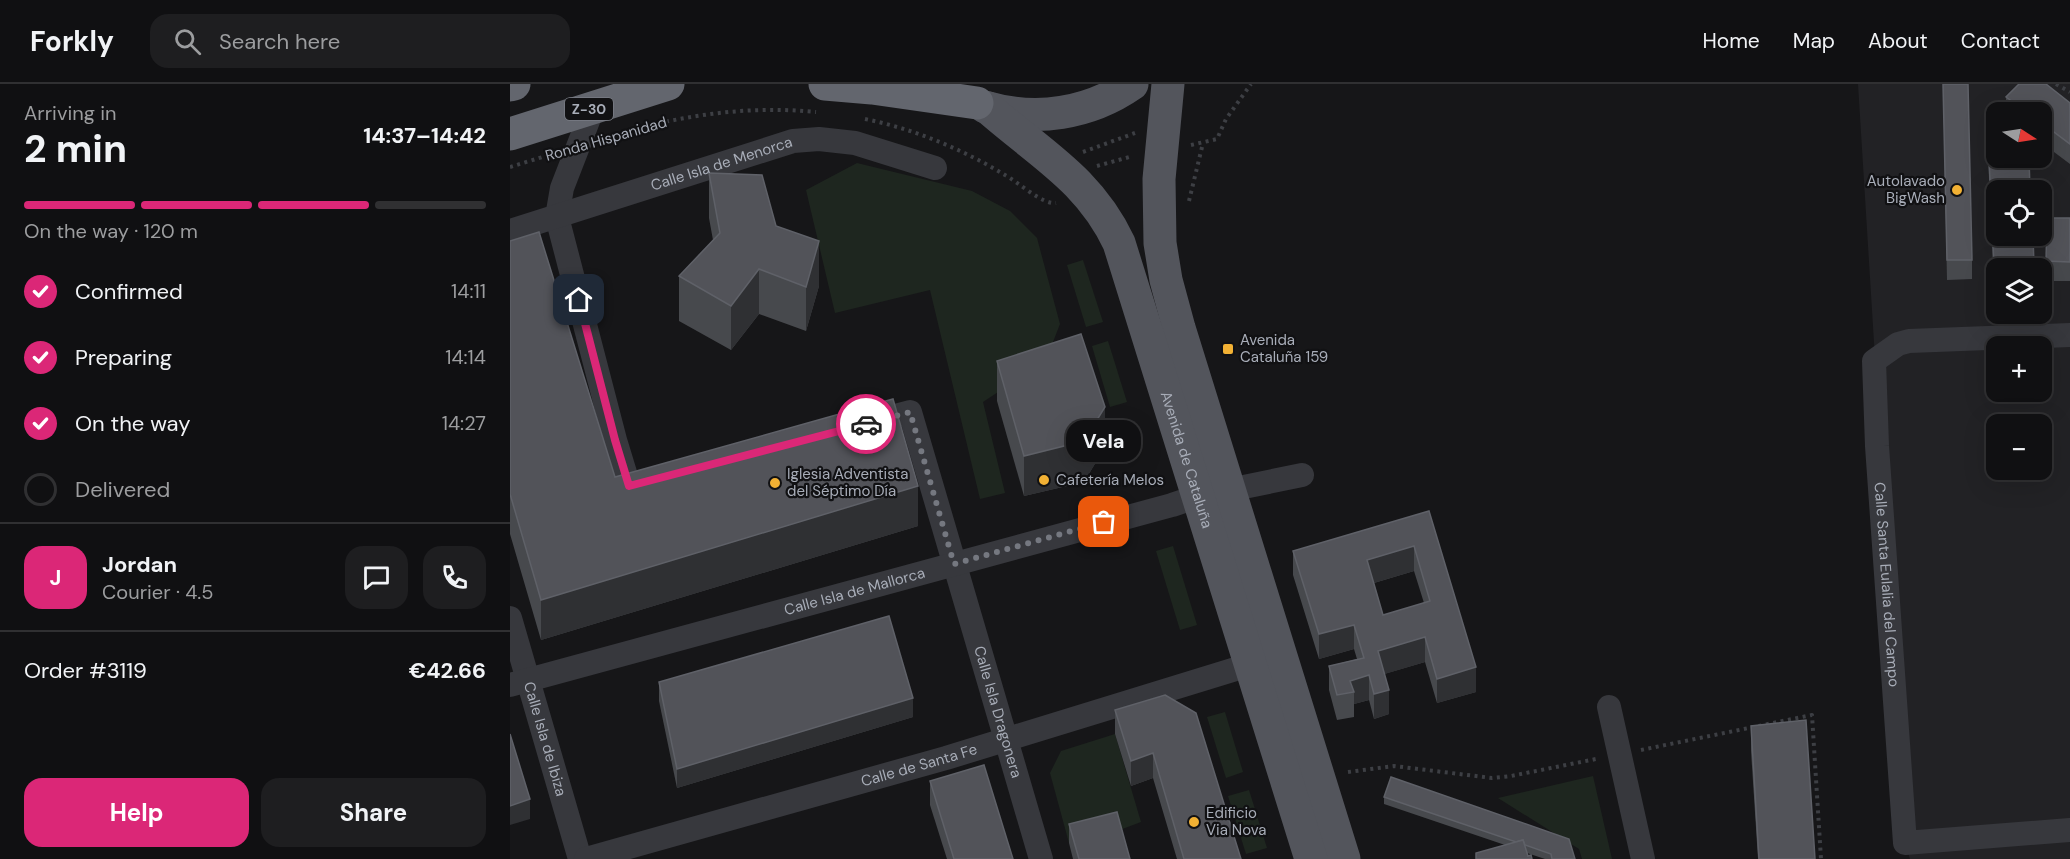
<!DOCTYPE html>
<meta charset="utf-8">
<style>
:root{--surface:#101012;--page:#1e1e20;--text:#f1f3f6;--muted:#9c9d9f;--line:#303032;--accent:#db2777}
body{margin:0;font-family:"DM Sans",sans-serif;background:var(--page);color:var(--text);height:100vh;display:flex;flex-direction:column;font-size:22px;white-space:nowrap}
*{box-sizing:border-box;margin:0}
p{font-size:20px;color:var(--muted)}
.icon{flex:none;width:33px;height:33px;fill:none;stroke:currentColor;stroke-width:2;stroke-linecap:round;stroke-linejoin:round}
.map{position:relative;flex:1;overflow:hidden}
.panel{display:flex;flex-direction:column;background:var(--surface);width:510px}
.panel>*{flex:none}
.needle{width:39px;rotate:102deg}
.tools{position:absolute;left:1476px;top:18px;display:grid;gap:12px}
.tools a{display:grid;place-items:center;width:66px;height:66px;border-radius:12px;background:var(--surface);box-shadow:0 6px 24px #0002,0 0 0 2px var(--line);font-size:30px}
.pin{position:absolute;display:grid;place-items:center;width:51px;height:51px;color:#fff;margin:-26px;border-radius:12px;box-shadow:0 3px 9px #0006}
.courier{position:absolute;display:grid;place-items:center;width:60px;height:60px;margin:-30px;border:4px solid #db2777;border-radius:50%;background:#fff;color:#222;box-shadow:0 2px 8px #0007}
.bubble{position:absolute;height:42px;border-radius:18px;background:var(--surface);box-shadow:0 6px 24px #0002,0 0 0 2px var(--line);font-size:20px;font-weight:700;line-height:42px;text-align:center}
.head em{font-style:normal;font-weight:700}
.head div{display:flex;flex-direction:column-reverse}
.head{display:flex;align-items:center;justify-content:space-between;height:102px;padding:0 24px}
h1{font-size:39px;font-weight:700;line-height:45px}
.bar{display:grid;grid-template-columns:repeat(4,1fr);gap:9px 6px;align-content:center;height:72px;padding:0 24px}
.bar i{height:8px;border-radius:4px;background:var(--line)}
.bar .on{background:var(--accent)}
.bar p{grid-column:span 4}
.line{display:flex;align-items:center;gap:15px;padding:0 24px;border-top:2px solid var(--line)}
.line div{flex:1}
.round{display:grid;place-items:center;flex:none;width:63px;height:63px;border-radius:18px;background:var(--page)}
ol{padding:0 24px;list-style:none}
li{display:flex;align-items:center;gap:18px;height:66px}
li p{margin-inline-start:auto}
li .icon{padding:6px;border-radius:50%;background:var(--accent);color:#fff;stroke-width:4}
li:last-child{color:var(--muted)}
li i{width:33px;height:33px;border:3px solid var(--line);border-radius:50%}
.button{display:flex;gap:12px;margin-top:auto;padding:12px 24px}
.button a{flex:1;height:69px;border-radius:18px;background:var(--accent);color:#fff;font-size:24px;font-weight:700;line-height:69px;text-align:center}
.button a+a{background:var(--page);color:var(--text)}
header{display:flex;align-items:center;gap:36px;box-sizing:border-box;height:84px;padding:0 30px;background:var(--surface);border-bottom:2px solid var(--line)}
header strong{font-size:28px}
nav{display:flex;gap:33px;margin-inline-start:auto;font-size:21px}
.search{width:420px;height:54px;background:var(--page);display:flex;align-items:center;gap:15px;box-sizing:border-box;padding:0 21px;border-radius:18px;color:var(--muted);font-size:22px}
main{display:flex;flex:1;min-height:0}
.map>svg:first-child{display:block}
.built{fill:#222225;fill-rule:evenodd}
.green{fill:#1e261f}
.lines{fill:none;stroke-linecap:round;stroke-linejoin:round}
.path{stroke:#3d3f44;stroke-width:4;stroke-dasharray:3 4.5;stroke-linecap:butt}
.street{stroke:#37383d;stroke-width:24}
.primary{stroke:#53555c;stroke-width:33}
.highway{stroke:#63666e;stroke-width:33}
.wall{fill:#47494d;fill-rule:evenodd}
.shaded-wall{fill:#2f3033}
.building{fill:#525359;stroke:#5f6168;stroke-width:1.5;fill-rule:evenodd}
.done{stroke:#757880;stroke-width:6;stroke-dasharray:0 10.8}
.route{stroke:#db2777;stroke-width:8}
.poi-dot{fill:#f2b134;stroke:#111113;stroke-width:2}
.labels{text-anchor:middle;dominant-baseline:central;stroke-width:4.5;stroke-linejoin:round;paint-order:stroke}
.shield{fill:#111113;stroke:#7b7e86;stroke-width:1.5}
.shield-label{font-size:14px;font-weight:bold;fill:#a8adb8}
.street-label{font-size:15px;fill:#a8adb8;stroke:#111113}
.poi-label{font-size:15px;fill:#a8adb8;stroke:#111113;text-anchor:start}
</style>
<header>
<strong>Forkly</strong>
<div class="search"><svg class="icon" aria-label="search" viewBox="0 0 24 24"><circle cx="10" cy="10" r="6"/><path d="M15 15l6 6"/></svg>Search here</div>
<nav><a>Home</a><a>Map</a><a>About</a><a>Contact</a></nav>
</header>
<main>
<section class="panel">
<div class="head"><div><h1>2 min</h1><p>Arriving in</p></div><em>14:37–14:42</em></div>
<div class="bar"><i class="on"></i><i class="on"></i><i class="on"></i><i></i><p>On the way · 120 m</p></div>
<ol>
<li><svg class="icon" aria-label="check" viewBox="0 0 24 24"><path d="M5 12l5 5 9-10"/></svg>Confirmed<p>14:11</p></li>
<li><svg class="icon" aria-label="check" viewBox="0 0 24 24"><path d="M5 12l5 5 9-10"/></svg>Preparing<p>14:14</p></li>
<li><svg class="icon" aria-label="check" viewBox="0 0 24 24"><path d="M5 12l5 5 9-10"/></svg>On the way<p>14:27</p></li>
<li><i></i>Delivered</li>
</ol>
<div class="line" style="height:108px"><b class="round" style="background:var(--accent);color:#fff">J</b><div><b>Jordan</b><p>Courier · 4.5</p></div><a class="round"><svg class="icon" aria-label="chat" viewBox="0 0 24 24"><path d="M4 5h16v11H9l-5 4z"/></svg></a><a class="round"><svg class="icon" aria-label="phone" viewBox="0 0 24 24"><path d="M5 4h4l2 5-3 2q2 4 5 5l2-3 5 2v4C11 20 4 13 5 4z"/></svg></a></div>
<div class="line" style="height:78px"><div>Order #3119</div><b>€42.66</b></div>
<div class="button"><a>Help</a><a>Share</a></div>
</section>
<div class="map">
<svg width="1560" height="775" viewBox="0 0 1560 775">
<rect width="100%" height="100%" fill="#161618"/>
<path class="built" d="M1348 0H1560V775H1400L1395 759ZM1486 28H1532V74H1486ZM1486 106H1532V152H1486ZM1486 184H1532V230H1486ZM1486 262H1532V308H1486ZM1486 340H1532V386H1486Z"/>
<g class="green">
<polygon points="347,79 462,107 500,127 527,154 550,240 536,276 473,318 495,409 470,415 420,206 325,229 296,106"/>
<polygon points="573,176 593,238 576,243 557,181"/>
<polygon points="598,257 617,318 600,323 582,262"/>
<polygon points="663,462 687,541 670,546 646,467"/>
<polygon points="715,628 733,688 716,694 697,633"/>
<polygon points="605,650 631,738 607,747 559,759 540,689 551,667"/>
<polygon points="1083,692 1102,775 1072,775 1069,765 988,714"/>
<polygon points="739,706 757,764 736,770 718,712"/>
</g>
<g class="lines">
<g class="path">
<polyline points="1546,0 1560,8"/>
<path d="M355 35C404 45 452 65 495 91 508 98 533 121 546 119"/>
<path d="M98 53C165 32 236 21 306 28"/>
<polyline points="681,61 707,55 716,35 741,0"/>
<polyline points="573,68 625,49"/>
<polyline points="587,82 623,72"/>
<polyline points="0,83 39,71"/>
<polyline points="679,117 693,59"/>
<polyline points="1131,666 1302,631 1311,775"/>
<polyline points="838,688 884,682 982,694 1001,692 1086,675"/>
</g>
<g class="street">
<polyline points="83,24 52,104 47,133 105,356 119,402 138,397"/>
<path id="s1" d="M0 147 283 57 309 55 345 59 425 84"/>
<path id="s2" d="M1560 251 1399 257 1388 260 1364 277 1367 362 1395 759 1560 746"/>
<path id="s3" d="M358 339 400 328 531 775"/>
<polyline points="719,406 792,391"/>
<path id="s4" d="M0 534 70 775"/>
<path id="s5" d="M0 601 662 421 689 412"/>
<polyline points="1099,623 1133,775"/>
<path id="s6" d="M76 775 436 674 742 580"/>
</g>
<g class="primary">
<polyline points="658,0 649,95 650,159 656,196 669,244 834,775"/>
<path d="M475 23C526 38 579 30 622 0"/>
<path id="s7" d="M478 24C529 69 579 95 609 159L801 775"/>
</g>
<g class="highway">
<polyline points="315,0 362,4 467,19"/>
<polyline points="0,1 4,0"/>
<polyline points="0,50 158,0"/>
</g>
</g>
<g class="wall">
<polygon points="1433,0 1462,176 1462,195 1437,196"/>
<polygon points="1496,13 1560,19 1560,80 1532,59 1532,28 1496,28"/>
<polygon points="1478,53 1523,152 1524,184 1486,184 1486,202 1484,202 1478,73"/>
<polygon points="199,89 266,142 309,202 296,247 249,230 221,266 169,237 169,192 203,156 199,134"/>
<polygon points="1537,134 1560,134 1560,197 1536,197"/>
<polygon points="0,157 105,393 408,442 31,556 0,450"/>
<polygon points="487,277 595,363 574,398 514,412 487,317"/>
<path d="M919 427 966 608 927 619 915 578 874 590 879 630 864 635 859 616 844 620V633L827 636 819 606V582L847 575 844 565 809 575 783 491V467ZM904 487 914 519 873 531 864 499Z"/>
<polygon points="149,598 403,633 167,704 149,617"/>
<polygon points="605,626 731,775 667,775 643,694 621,702 605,650"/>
<polygon points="1241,642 1305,775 1248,775 1241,667"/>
<polygon points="420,697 503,775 437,775 420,721"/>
<polygon points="874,713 1065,775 1035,775 1017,769 1018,772 1022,775 995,761 874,720"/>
<polygon points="559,740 620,775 563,775 559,759"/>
</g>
<g class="shaded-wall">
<polygon points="309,157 309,202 296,247 296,203"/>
<polygon points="249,185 249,230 221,266 221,222"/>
<polygon points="595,323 595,363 574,398 514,412 514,372"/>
<polygon points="408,402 408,442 31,556 31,516"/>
<polygon points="904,462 904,487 857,501 857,476"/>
<polygon points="844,541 844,565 809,575 809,550"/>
<polygon points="915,553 915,578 868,592 868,567"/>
<polygon points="966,583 966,608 927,619 927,595"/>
<polygon points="859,591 859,616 844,620 844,608 840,597"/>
<polygon points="879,606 879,630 864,635 864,610"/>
<polygon points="403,614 403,633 167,704 167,685"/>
<polygon points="643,669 643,694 621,702 621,677"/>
<polygon points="20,715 20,735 0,741 0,722"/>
</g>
<g class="building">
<polygon points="1433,0 1458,0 1462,176 1437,176"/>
<polygon points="1509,0 1536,0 1560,19 1560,60 1532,39 1532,28 1517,28 1496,13"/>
<polygon points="1478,53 1486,53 1486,74 1519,74 1520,106 1486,106 1486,152 1523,152 1524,181 1484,182"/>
<polygon points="199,89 252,91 266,142 309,157 296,203 249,185 221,222 169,192 210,149"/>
<polygon points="1537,134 1560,134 1560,178 1536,177"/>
<polygon points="29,148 105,393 383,315 408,402 31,516 0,410 0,157"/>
<polygon points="571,250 595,323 574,357 514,372 487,277"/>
<path d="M919 427 966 583 927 595 915 553 868 567 879 606 864 610 859 591 840 597 844 608 827 611 819 582 854 574 844 541 809 550 783 467ZM904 462 920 517 873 531 857 476Z"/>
<polygon points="379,532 403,614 167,685 149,598"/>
<polygon points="655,611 686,629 731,775 674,775 643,669 621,677 605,626"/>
<polygon points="1296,636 1305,775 1249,775 1241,642"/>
<polygon points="0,650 20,715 0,722"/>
<polygon points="474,681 503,775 444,775 420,697"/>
<polygon points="881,693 1059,755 1065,775 1042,775 1041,770 1015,761 1013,756 1006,758 874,713"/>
<polygon points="607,728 620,775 569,775 559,740"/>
<polygon points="1013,756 1018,772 1021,771 1022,775 966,775 966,769"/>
</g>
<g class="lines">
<polyline class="done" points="356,340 400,328 444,480 594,438"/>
<polyline class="route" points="69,216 105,356 119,402 356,340"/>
</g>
<g class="poi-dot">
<circle cx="1447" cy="106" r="6"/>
<rect x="712" y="259" width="12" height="12" rx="3"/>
<circle cx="534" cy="396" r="6"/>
<circle cx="265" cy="399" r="6"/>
<circle cx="684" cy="738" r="6"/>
</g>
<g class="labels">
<rect class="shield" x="55" y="14" width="48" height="22" rx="4.5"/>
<g class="shield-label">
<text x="79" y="25">Z-30</text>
</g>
<g class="street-label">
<text transform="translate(96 55) rotate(-16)">Ronda Hispanidad</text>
<text stroke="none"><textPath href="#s1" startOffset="222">Calle Isla de Menorca</textPath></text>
<text stroke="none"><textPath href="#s7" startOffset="417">Avenida de Cataluña</textPath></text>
<text stroke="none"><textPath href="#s2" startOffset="426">Calle Santa Eulalia del Campo</textPath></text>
<text stroke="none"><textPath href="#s5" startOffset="357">Calle Isla de Mallorca</textPath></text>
<text stroke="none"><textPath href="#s3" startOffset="356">Calle Isla Dragonera</textPath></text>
<text stroke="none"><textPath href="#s4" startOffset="126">Calle Isla de Ibiza</textPath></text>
<text stroke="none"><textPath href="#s6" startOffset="346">Calle de Santa Fe</textPath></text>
</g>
<g class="poi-label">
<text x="1435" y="97" text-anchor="end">Autolavado<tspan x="1435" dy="17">BigWash</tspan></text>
<text x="730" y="256">Avenida<tspan x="730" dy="17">Cataluña 159</tspan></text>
<text x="277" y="390">Iglesia Adventista<tspan x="277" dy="17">del Séptimo Día</tspan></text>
<text x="546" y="396">Cafetería Melos</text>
<text x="696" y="729">Edificio<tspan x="696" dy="17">Via Nova</tspan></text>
</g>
</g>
</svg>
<div class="tools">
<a><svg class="needle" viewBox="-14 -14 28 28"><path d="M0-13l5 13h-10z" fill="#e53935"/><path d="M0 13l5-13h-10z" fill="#9c9d9f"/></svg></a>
<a><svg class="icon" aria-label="locate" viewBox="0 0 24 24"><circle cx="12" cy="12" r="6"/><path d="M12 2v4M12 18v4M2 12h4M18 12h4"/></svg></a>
<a><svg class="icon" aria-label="layers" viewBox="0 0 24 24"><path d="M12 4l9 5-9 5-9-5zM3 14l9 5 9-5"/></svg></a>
<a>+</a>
<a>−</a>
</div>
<div class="pin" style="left:594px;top:438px;background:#ea580c"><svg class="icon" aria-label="bag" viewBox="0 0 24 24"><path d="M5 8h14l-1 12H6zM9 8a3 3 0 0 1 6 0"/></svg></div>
<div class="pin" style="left:69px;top:216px;background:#1f2937"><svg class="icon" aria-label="home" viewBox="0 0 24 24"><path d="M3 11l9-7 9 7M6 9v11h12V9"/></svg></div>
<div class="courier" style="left:356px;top:340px"><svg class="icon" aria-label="car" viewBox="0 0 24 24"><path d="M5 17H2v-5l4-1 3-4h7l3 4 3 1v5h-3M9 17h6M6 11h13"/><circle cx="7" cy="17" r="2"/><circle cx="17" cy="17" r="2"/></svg></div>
<div class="bubble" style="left:556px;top:336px;width:75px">Vela</div>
</div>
</main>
